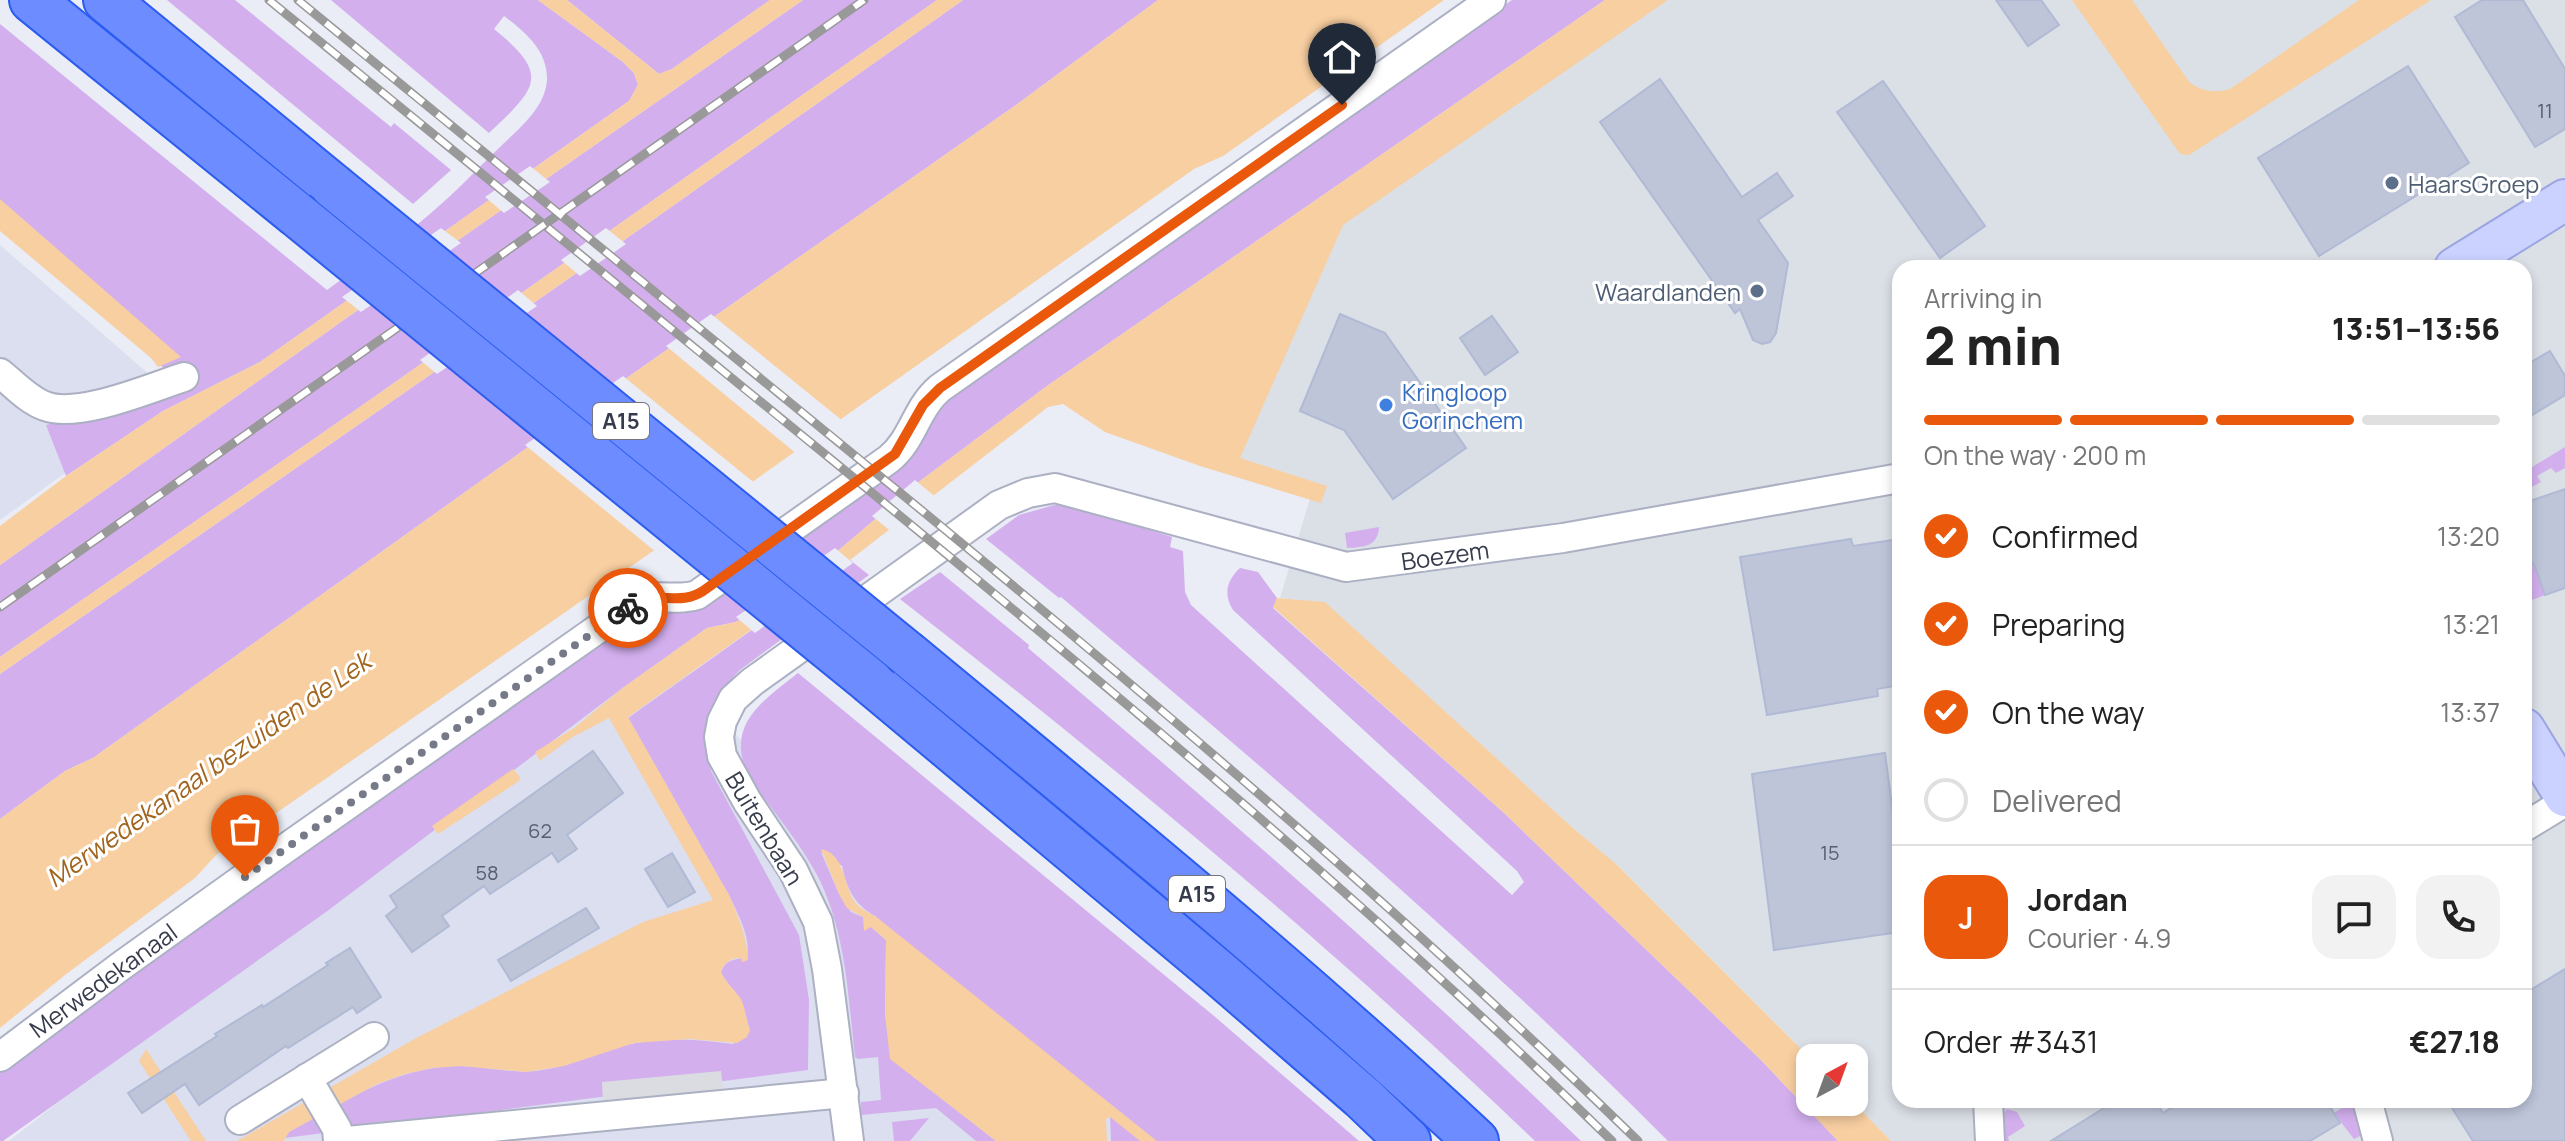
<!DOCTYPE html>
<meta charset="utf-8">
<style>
:root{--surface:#fff;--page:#f2f2f2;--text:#222;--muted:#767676;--line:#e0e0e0;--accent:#ea580c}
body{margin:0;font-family:Manrope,sans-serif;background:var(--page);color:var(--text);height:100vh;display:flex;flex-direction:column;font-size:30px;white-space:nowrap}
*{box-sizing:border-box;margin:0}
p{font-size:26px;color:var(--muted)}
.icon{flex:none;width:44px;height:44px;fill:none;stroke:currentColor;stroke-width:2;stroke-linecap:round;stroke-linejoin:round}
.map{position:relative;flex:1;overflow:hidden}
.side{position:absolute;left:1892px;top:260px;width:640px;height:848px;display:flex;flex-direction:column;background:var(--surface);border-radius:24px;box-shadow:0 4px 12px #0003}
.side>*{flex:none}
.needle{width:52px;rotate:41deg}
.buttons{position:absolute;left:1796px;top:1044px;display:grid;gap:16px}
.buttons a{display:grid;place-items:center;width:72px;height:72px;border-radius:16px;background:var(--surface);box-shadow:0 4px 12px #0003;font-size:40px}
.pin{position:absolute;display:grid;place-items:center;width:68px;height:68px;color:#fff;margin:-82px -34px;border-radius:50% 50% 50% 0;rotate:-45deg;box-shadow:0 0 8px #0007}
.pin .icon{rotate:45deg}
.courier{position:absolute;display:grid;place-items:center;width:80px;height:80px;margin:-40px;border:6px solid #ea580c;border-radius:50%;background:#fff;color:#222;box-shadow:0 2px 10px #0007}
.summary em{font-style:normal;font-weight:800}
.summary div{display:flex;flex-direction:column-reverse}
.summary{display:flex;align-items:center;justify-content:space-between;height:136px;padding:0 32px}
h1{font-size:52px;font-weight:800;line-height:60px}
.bar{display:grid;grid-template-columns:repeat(4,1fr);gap:12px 8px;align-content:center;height:96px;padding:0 32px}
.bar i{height:10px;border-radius:6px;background:var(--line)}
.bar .current{background:var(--accent)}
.bar p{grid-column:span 4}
.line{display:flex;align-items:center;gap:20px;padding:0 32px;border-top:2px solid var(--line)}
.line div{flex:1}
.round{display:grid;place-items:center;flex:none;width:84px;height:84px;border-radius:24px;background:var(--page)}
ol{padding:0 32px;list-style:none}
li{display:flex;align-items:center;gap:24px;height:88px}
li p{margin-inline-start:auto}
li .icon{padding:8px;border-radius:50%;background:var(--accent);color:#fff;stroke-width:4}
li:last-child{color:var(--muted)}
li i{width:44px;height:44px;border:4px solid var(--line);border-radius:50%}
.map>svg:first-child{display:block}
.residential{fill:#dbdfef}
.industrial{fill:#dbdfe6;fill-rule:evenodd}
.green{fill:#d3afee}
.parking{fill:#dbdce2}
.water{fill:#f8cfa1}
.pier{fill:#eaecf6}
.building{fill:#bec5d9;stroke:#b0bad5;stroke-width:2}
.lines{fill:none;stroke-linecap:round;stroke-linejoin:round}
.street-casing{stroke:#abb0c3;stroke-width:32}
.secondary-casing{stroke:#9ba5e4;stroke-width:44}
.highway-casing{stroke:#2c5cef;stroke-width:48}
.street{stroke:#fff;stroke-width:28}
.secondary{stroke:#cbd2ff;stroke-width:40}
.highway{stroke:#6c8cff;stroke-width:44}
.rail-casing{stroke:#999;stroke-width:9}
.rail{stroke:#fff;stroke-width:6;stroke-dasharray:18;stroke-linecap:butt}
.highway-bridge-casing{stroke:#2c5cef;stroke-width:48;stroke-linecap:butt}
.highway-bridge{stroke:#6c8cff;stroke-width:44}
.done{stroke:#767a88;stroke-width:8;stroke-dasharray:0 14.4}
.route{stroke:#ea580c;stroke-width:10}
.service-dot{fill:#5c6f8a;stroke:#fff;stroke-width:3}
.shop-dot{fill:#3f7fe0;stroke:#fff;stroke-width:3}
.labels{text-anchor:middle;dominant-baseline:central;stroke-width:6;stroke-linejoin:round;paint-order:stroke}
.number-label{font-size:20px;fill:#595e6f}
.shield{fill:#fff;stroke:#737682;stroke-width:2}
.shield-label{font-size:22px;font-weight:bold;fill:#373c4c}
.service-label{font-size:24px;fill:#4e5e75;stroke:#fff;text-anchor:start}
.shop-label{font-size:24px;fill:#366cbe;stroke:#fff;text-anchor:start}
.street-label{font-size:24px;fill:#373c4c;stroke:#fff}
.water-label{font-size:26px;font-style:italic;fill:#a1651f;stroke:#fff}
</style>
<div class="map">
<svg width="2565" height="1141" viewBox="0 0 2565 1141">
<rect width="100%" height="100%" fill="#eaecf6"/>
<g class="residential">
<polygon points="0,245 173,395 0,520"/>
<polygon points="671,652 872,907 1117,1108 1110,1117 1111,1141 9,1141 127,1048"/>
</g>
<path class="industrial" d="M1638 0H2565V1141H1891L1853 1102 1854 1058H1810L1615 863 1574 829 1325 603 1280 598 1312 492 1221 465 1323 217ZM1900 268H2524V1100H1900Z"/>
<g class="green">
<polygon points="167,0 235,0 391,127 394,123 451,170 413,204"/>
<path d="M331 0H538L623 62 634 73 638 85 629 101 260 362 163 411 66 476 46 425 183 385 0 224V24L327 290C361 265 399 241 431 213 455 193 476 170 498 149 518 129 545 109 547 80 548 51 525 32 504 16L494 29C552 76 536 88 489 133Z"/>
<polygon points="567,0 770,0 672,69 659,74"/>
<polygon points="803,0 937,0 367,402 0,657 0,565 345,319"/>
<polygon points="963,0 1158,0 1016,105 524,450 93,758 65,771 0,819 0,674 650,222"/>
<polygon points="1512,0 1605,0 1047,386 920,481 833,555 736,622 707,628 624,687 326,912 3,1141 0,1141 0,1072 70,1018 646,605 706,598 955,384"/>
<polygon points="2565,447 2565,468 2556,473 2551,468 2537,476 2541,482 2524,491 2524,472"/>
<path d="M1054 505H1071L1172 537 1170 547 1183 551 1185 592 1191 605 1512 895 1524 882 1517 871 1233 610C1223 594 1227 580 1240 568L1258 572 1277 598 1273 608 1503 812 1760 1059 1838 1141H1668C1476 948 1268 772 1061 597L1059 598 986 539 1019 515Z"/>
<path d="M1379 527C1378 547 1363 547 1347 548L1345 533Z"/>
<polygon points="2524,535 2545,595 2529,601 2524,585"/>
<path d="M850 560 869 575 740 670C708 703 701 727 711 771L799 935 809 1000 808 1070 285 1138 289 1132C343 1102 394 1067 458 1066 487 1066 513 1075 542 1070 575 1065 604 1049 636 1043 669 1037 700 1040 733 1044L750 1030C746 1020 745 1007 740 999 734 989 725 982 721 972 726 958 736 961 747 956 751 937 738 915 730 897L628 718Z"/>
<path d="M940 572 1029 645 1028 648C1217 808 1403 969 1581 1141H1535C1334 948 1119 770 900 599Z"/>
<path d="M798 673 1214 1016 1359 1141H1111L1110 1117 875 916C854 904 847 889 842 866L821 852 839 894 851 912 863 917 868 927H871L886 940 885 1014 891 1059 996 1141H976L936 1108 861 1115V1102L881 1100 878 1057 858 1059 855 1057C848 996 846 931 817 875 799 841 772 810 750 779 723 726 761 702 798 673Z"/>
<polygon points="2353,1101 2362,1135 2354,1139 2334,1113"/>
<polygon points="2007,1109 2017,1112 2025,1126 2008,1137 2009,1141 2003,1141 2002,1116"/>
<polygon points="929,1118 910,1141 894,1141 892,1122"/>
</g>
<polygon class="parking" points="721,1071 723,1091 603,1103 602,1082"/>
<g class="water">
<polygon points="538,0 567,0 659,74 672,69 770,0 803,0 345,319 0,565 0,526 66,476 163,411 260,362 629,101 638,85 634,73 623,62"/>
<polygon points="937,0 963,0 650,222 0,674 0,657 367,402"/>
<polygon points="1158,0 1444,0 1223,156 1194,169 748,485 216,855 195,878 65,975 0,1028 0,819 65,771 93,758 524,450 1016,105"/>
<path d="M1605 0H1668L1343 225 1240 458 1327 486 1321 503 1200 466 1105 432 1063 404 1048 407 850 560 628 717 730 897C739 919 747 937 748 960L742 962 741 958C732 957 723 963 721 972 725 982 734 989 741 999 745 1007 746 1020 750 1030L747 1037 737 1043 690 1039 634 1043 564 1066 526 1072 461 1066 432 1068 405 1074 377 1084 289 1132 284 1141H237L418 1037 643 922 713 900 609 718 571 738 540 761 535 752 574 728 624 687 707 628 736 622 833 555 920 481 1047 386Z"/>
<path d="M2072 0H2132L2190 83C2205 92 2214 93 2230 89L2359 0H2431L2189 155 2180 154Z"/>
<polygon points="0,199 181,357 158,367 151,358 0,231"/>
<polygon points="1277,598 1325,602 1574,829 1615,863 1810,1058 1810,1102 1853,1102 1891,1141 1838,1141 1760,1059 1503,812 1273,607"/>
<polygon points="513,769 520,777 519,781 438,834 432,826"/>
<path d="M821 849C845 854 843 883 854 901 859 908 867 912 875 916L1157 1141H1140L1110 1117 1106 1119 1107 1141H996L890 1059 885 1014 886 940 871 927 864 931 863 917 847 908 839 894Z"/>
<polygon points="146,1049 206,1141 191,1141 139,1061"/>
</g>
<g class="pier">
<polygon points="530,166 550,182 504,213 485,197"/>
<polygon points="441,228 461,243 361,312 342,297"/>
<polygon points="606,228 626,244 580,276 561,260"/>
<polygon points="518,290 537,306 437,374 420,360"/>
<polygon points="711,314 844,422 798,455 666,346"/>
<polygon points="623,376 757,485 656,552 525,445"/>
<polygon points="915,480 937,498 893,533 872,516"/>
<polygon points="835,548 853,563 755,633 736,617"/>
</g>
<g class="building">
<polygon points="1996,0 2041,0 2059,25 2028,46"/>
<polygon points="2482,0 2523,0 2565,69 2565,129 2535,147 2455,17"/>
<polygon points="2408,66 2469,163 2319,256 2258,158"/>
<polygon points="1660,79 1742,197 1777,173 1793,196 1758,220 1788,263 1776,333 1770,342 1762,344 1753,340 1740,309 1735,313 1600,122"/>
<polygon points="1883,81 1985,226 1940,258 1837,112"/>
<polygon points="1340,314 1385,333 1466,448 1393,499 1344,430 1300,411"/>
<polygon points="1492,316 1518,352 1485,375 1460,338"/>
<polygon points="2550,351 2565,376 2565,395 2524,420 2524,366"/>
<polygon points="2565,489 2565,588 2545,595 2535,567 2524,549 2524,503"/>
<polygon points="1851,539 1853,546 1900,539 1900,685 1877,689 1878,696 1767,715 1740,557"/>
<polygon points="593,751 623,793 567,835 577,849 558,862 552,853 490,894 484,886 442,916 449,926 412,952 386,916 397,907 390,896"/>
<polygon points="1885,753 1900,867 1900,932 1774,950 1752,774"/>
<polygon points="672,853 695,892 668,907 645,869"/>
<polygon points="586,908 599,928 511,981 498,960"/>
<polygon points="350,948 381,997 357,1013 353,1007 288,1048 286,1046 199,1105 185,1084 142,1113 128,1093 217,1036 215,1034 262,1005 263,1007 328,965 326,963"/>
<polygon points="2565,969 2565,1141 2473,1141 2447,1100 2524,1100 2524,994"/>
<polygon points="2117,1100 2155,1100 2163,1113 2184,1100 2326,1100 2340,1123 2310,1141 2051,1141"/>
</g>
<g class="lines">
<defs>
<g id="street">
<path d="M0 373C14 384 28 400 45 406 78 419 150 388 184 377"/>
<polyline points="2524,827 2565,802"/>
<path d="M0 1057 121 966 269 860 636 602C655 592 677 602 697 595L889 459C913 440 916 408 940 388L1491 0"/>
<polyline points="307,1078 337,1129 338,1141"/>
<polyline points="1988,1100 1990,1141"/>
<polyline points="2367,1100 2378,1141"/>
<polyline points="240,1120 374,1037"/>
<polyline points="347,1141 844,1093"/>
<polyline points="849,1141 827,969 818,922 793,870 747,801 722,756 719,737 722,721 733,699 752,682 999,505 1028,493 1055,488 1346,567 1563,538 1900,478"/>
</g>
<g id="secondary">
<polyline points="2455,268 2565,200"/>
<polyline points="2524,729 2565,796"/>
</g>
<g id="highway">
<polyline points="32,0 295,213"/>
<polyline points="106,0 333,186"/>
<path d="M909 655C1101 814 1294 971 1476 1141"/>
<polyline points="871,682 1219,973 1362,1097 1408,1141"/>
</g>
</defs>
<use href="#street" class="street-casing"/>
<use href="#secondary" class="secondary-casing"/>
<use href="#highway" class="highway-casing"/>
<use href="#street" class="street"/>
<use href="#secondary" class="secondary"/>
<use href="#highway" class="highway"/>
<defs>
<g id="rail">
<path d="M269 0C457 153 644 307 832 460 1099 679 1365 899 1612 1141"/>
<path d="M298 0C494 161 691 321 887 482 1145 693 1399 908 1638 1141"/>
<polyline points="0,607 864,0"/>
</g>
</defs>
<use href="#rail" class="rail-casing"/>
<use href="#rail" class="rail"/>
<defs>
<g id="highway-bridge">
<polyline points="333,186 909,655"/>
<polyline points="295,213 871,682"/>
</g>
</defs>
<use href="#highway-bridge" class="highway-bridge-casing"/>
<use href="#highway-bridge" class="highway-bridge"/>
</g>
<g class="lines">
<polyline class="done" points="245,877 628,608"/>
<path class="route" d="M628 608C657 587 676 608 703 591L895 454 923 405 940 388 1342 105"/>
</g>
<g class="service-dot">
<circle cx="2392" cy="183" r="8"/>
<circle cx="1757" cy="291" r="8"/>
</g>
<circle class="shop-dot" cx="1386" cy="405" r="8"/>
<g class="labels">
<g class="number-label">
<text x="2545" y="110">11</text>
<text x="540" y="830">62</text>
<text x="1830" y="852">15</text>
<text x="487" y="872">58</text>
</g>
<g class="shield">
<rect x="593" y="403" width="56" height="36" rx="6"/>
<rect x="1169" y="876" width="56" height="36" rx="6"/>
</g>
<g class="shield-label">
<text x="621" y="421">A15</text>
<text x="1197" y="894">A15</text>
</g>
<g class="service-label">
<text x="2408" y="183">HaarsGroep</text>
<text x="1741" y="291" text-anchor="end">Waardlanden</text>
</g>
<g class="shop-label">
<text x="1402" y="391">Kringloop<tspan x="1402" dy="28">Gorinchem</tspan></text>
</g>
<g class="street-label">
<text transform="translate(1445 555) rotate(-8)">Boezem</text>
<text transform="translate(765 828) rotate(59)">Buitenbaan</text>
<text transform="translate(103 980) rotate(-36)">Merwedekanaal</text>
</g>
<g class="water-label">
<text transform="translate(208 769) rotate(-35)">Merwedekanaal bezuiden de Lek</text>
</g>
</g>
</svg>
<div class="buttons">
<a><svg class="needle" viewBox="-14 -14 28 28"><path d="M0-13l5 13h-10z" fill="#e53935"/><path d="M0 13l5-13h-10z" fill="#767676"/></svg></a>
</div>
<div class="pin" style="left:245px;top:877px;background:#ea580c"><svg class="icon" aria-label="bag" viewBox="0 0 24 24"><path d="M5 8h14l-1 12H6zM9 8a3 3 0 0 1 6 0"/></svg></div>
<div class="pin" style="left:1342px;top:105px;background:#1f2937"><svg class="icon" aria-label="home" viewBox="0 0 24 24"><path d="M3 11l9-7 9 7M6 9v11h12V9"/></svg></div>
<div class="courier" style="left:628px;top:608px"><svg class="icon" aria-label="bike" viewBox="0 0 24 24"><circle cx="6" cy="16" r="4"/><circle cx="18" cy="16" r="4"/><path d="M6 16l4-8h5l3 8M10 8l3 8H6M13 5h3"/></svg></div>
<section class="side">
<div class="summary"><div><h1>2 min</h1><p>Arriving in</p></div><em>13:51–13:56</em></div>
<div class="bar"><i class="current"></i><i class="current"></i><i class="current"></i><i></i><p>On the way · 200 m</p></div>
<ol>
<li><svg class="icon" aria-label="check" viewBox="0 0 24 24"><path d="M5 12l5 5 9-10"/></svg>Confirmed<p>13:20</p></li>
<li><svg class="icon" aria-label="check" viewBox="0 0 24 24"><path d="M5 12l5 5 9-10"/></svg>Preparing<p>13:21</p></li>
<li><svg class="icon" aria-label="check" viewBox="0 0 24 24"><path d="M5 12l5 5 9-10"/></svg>On the way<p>13:37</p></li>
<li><i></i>Delivered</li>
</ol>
<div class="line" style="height:144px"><b class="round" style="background:var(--accent);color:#fff">J</b><div><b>Jordan</b><p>Courier · 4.9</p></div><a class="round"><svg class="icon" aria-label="chat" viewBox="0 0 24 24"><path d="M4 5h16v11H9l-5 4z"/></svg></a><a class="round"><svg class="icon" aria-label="phone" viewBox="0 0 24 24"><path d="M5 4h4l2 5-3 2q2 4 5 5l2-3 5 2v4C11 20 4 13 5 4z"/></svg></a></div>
<div class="line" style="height:104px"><div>Order #3431</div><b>€27.18</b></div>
</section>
</div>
